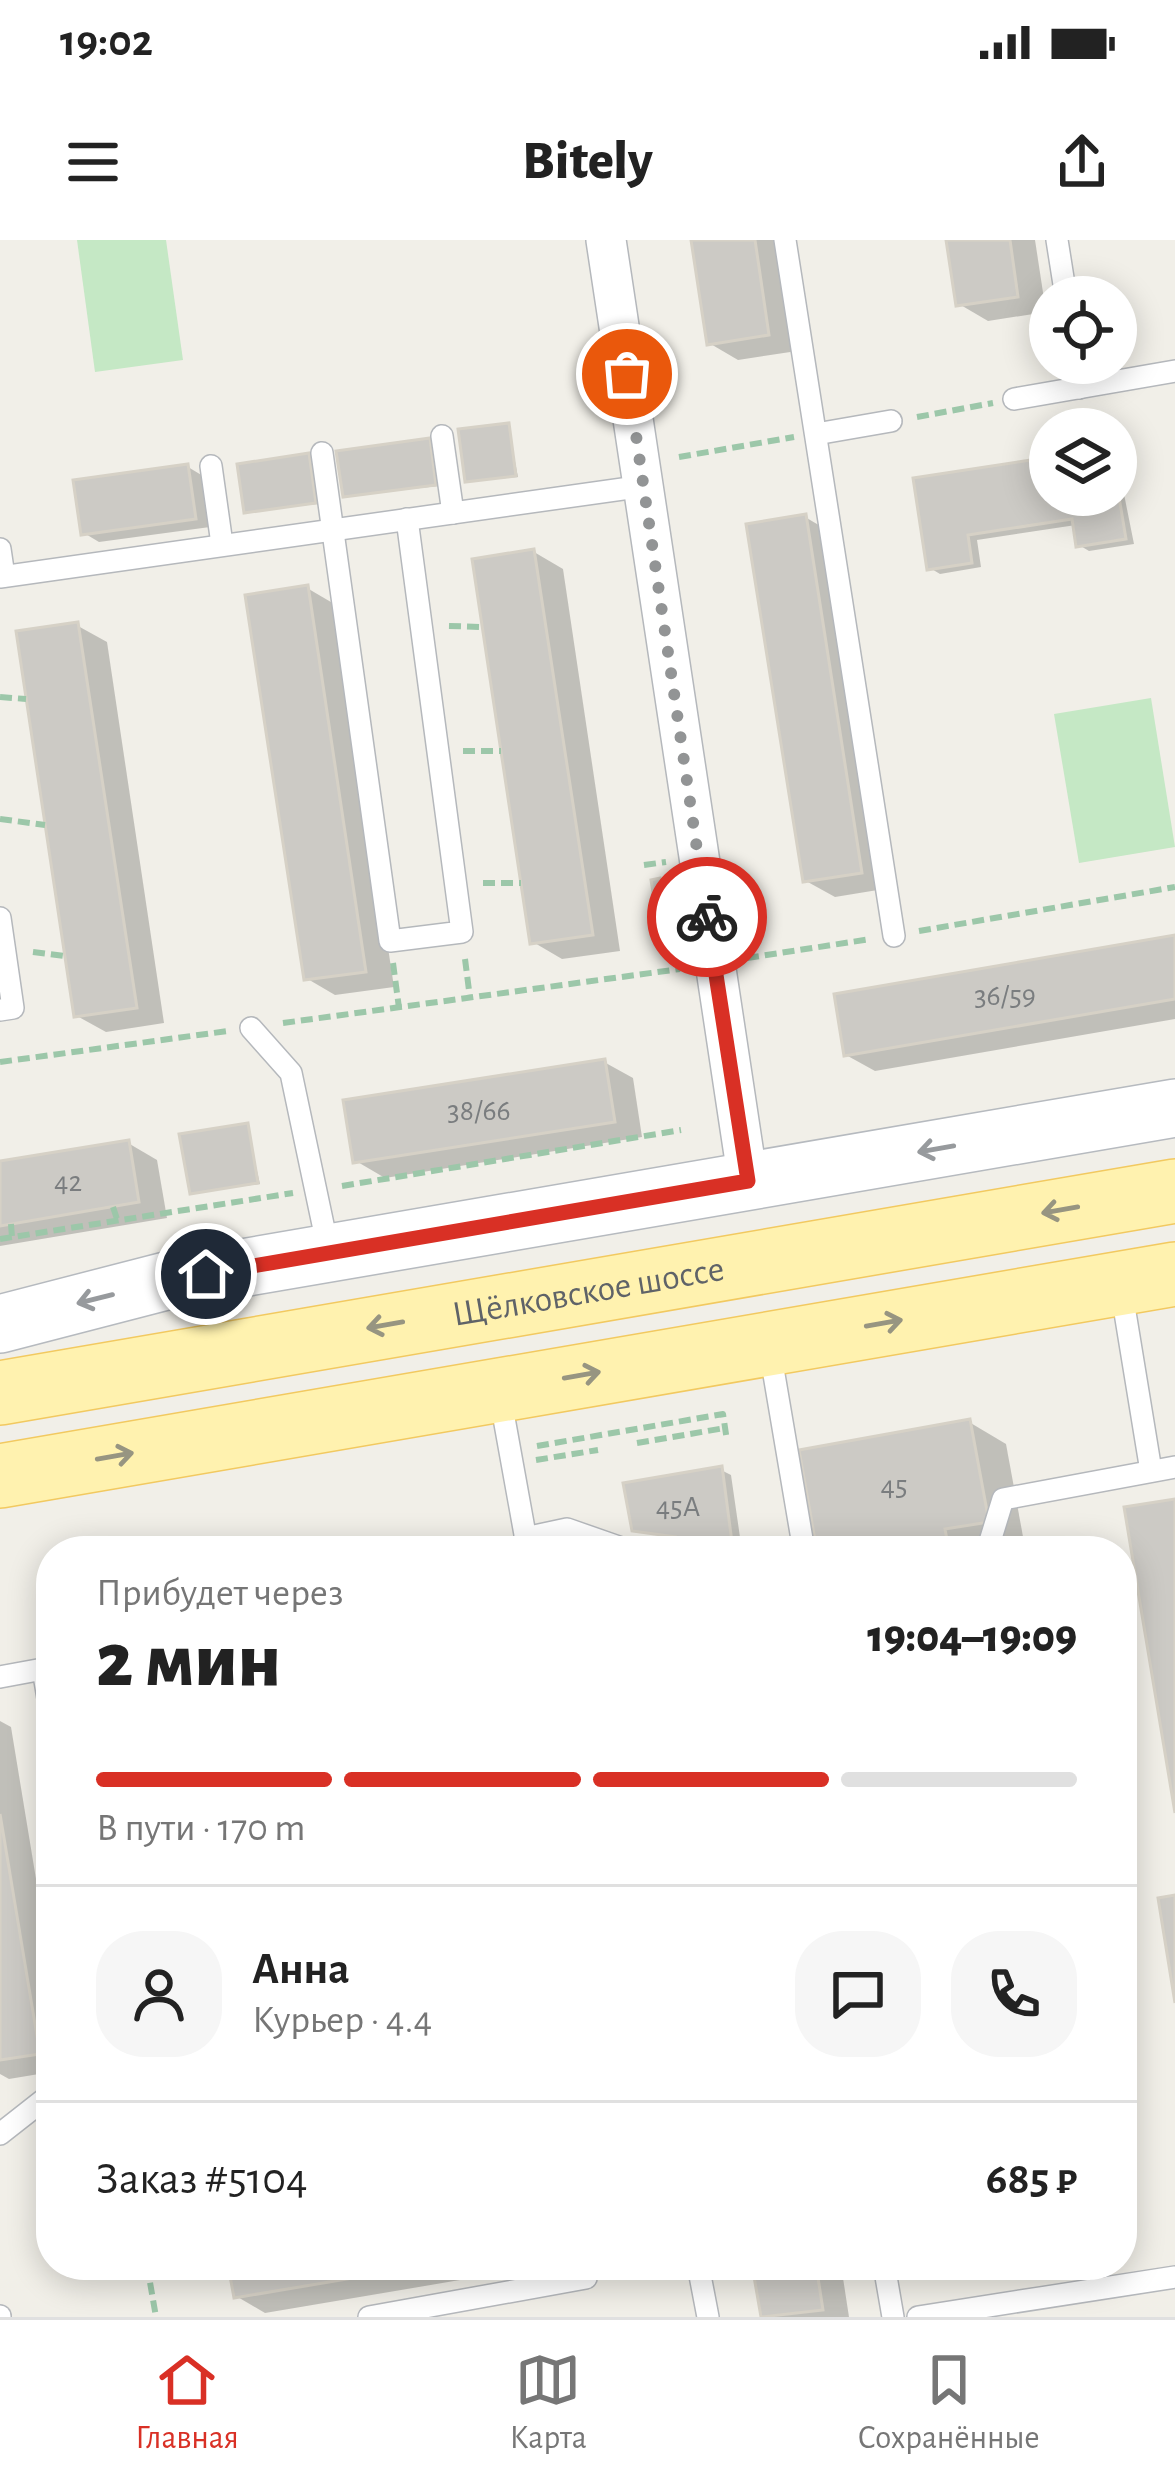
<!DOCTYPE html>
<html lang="ru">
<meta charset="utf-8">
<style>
:root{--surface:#fff;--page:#f6f6f6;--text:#222;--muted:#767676;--line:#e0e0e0;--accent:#d93025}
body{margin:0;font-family:"Alegreya Sans",sans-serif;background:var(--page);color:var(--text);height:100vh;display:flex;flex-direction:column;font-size:45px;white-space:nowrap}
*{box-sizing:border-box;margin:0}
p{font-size:39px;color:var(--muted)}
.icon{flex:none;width:66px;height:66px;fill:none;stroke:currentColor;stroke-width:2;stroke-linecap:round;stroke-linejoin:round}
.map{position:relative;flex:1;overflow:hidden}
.side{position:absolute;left:36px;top:1296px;width:1101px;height:744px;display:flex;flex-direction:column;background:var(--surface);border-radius:48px;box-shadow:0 6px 30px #0003}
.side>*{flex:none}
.buttons{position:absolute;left:1029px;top:36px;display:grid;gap:24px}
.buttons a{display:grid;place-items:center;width:108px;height:108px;border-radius:50%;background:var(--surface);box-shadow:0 6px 30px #0003;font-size:60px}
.pin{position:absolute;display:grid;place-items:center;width:102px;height:102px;color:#fff;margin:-51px;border:6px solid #fff;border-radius:50%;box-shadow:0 3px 12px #0007}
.courier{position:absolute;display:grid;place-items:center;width:120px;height:120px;margin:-60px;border:9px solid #d93025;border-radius:50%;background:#fff;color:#222;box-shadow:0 3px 15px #0007}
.head em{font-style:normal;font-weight:800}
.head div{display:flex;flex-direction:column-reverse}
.head{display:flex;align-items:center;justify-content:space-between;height:204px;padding:0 60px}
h1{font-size:78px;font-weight:800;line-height:90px}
.bar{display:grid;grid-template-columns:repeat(4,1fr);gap:18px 12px;align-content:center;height:144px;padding:0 60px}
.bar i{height:15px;border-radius:9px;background:var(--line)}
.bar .current{background:var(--accent)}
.bar p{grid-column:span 4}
.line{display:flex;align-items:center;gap:30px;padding:0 60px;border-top:3px solid var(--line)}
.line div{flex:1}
.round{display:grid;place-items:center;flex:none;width:126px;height:126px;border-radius:48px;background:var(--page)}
.status{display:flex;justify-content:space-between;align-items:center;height:84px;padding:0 60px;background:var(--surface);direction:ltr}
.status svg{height:33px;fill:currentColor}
header{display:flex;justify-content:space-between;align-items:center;height:156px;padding:0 60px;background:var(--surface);font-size:54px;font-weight:800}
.menu{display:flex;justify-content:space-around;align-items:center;height:168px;border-top:3px solid var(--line);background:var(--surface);font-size:33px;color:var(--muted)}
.menu a{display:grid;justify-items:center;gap:6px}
.menu .current{color:var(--accent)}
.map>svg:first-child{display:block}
.green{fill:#c5e8c5}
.shadow{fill:#0003}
.building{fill:#cccac5;stroke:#d6d1c6;stroke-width:3}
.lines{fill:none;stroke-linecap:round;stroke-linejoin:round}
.lane-casing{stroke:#b5b8bc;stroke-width:24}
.street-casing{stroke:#b5b8bc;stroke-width:42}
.secondary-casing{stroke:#b6babf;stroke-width:60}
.primary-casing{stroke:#f2c960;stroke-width:66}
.path{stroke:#9cc7a9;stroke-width:6;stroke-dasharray:12 6;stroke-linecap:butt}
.lane{stroke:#fff;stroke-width:21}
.street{stroke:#fff;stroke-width:39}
.secondary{stroke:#fff;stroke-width:57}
.primary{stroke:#fff2af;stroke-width:63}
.oneway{stroke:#979a9d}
.oneway2{stroke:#979581}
.done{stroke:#929495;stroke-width:12;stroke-dasharray:0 21.6}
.route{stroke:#d93025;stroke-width:15}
.labels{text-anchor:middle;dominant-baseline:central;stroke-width:12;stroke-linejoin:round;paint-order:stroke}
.number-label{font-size:30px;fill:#7a7d7f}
.street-label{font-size:36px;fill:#5f6368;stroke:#fff}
</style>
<div class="status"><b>19:02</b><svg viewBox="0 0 49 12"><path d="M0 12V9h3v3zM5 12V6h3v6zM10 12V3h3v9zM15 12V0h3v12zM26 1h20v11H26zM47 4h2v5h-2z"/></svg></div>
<header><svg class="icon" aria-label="menu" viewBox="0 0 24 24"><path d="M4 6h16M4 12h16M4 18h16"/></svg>Bitely<svg class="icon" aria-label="share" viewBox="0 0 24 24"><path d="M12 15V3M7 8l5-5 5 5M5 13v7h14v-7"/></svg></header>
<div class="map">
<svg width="1175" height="2077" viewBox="0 0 1175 2077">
<rect width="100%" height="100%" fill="#f1efe8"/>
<g class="green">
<polygon points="77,0 166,0 183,120 95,132"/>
<polygon points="1151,458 1175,607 1079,623 1054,474"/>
</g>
<g class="shadow">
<polygon points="694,0 780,0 797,111 738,120 709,103"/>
<polygon points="949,0 1035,0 1046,72 988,81 959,64"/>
<polygon points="508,186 518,237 468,241"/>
<polygon points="429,201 439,246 345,256"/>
<polygon points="1116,214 1134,304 1089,311 1079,305 1076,285 977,300 981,327 940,334 930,328 1050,220 1050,255 1116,255"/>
<polygon points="308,216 318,264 247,271"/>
<polygon points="188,227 203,236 210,287 99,302 84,293"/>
<polygon points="805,277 834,294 890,648 835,657 806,641"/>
<polygon points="534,312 563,329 620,711 562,719 533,702"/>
<polygon points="307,348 336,365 394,747 335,755 306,738"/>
<polygon points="78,386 107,402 164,783 106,792 77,776"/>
<polygon points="1175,698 1175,779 875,831 846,815"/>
<polygon points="604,822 633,838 642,897 385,938 356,921"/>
<polygon points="247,887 260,944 192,952"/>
<polygon points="128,903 157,920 167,978 0,1006 0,924"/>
<polygon points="969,1182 1006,1204 1024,1302 981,1311 820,1311 802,1213"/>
<polygon points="721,1230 731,1235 742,1311 702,1311 687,1301 635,1289"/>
<polygon points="0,1481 11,1487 51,1730 51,1832 9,1839 0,1834"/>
<polygon points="231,2025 549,2025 265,2073 236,2056"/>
<polygon points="755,2025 841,2025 849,2077 764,2077"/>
</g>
<g class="building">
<polygon points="691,0 755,0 769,95 707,105"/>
<polygon points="946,0 1010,0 1018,57 956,66"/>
<polygon points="509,183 516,236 465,242 458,189"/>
<polygon points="430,198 436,245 343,257 336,211"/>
<polygon points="309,213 316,263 244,273 237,224"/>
<polygon points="1050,217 1050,255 1116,255 1116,239 1126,299 1076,307 1072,279 968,295 972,323 927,330 913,238"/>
<polygon points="188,224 196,279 81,295 73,240"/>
<polygon points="806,274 862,633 803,642 746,284"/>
<polygon points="534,309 593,695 530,704 472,319"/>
<polygon points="308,345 366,732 304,740 245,355"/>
<polygon points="78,382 137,768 74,777 16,391"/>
<polygon points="660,638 663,657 654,659 651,640"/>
<polygon points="1175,695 1175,759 844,816 834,754"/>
<polygon points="605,819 615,882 353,923 343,860"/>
<polygon points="248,883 258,943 190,954 179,894"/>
<polygon points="129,900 139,962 0,986 0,921"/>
<polygon points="970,1179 989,1282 945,1289 949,1311 877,1311 875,1304 817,1311 799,1210"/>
<polygon points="722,1226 733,1310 697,1311 676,1297 632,1291 623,1243"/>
<polygon points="1175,1259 1175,1573 1124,1267"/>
<polygon points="0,1574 40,1814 0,1820"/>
<polygon points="1175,1655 1175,1763 1158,1658"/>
<polygon points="51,1959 51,2003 48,2004 40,1961"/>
<polygon points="228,2025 430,2025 234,2058"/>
<polygon points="752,2025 816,2025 823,2070 761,2077"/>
</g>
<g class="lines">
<defs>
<g id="lane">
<polyline points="785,0 894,696"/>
<polyline points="1057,0 1066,57"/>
<polyline points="1076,123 1079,148"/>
<polyline points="1014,159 1175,131"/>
<polyline points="816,194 891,181"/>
<polyline points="442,196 453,273"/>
<polyline points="322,213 390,701 462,692 407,279"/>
<polyline points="211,226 222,304"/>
<polyline points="0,309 4,336"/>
<polyline points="0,337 644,246"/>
<polyline points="0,678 13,768 0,770"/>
<polyline points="251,788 291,833 329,1013"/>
<polyline points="1121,1048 1151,1231"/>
<polyline points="770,1111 804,1311"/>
<polyline points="500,1156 528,1311"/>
<polyline points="525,1298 567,1289 630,1311"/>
<polyline points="987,1311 1003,1259 1175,1227"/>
<polyline points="0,1437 43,1429 51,1476"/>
<polyline points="0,1894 51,1854"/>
<polyline points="698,2025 708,2077"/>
<polyline points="884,2025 893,2077"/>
<polyline points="0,2076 0,2077"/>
<polyline points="369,2077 586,2038"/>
<polyline points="918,2077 1175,2037"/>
</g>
<polyline id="street" points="606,0 748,941"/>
<polyline id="secondary" points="0,1084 166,1041 1175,868"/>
<g id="primary">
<path id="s1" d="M0 1153 1175 951"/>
<polyline points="0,1236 1175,1034"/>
</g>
</defs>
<use href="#lane" class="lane-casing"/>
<use href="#street" class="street-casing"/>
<use href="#secondary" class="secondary-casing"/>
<use href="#primary" class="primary-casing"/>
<g class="path">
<polyline points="917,177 993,163"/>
<polyline points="679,217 794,197"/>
<polyline points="449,386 482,387"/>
<polyline points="0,457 26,459"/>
<polyline points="463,511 501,511"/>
<polyline points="0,579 45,585"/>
<polyline points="644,625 666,622"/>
<polyline points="483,643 521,643"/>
<polyline points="919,691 1175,647"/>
<polyline points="33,712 65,716"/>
<polyline points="747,718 871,699"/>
<polyline points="465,719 470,758"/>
<polyline points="393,723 399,768"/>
<polyline points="283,783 680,729"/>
<polyline points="0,822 228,791"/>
<polyline points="342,946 681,890"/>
<polyline points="113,967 117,979"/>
<polyline points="11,984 12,997"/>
<polyline points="0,999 293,953"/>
<polyline points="637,1203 725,1188"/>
<polyline points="537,1206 723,1174 727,1201"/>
<polyline points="536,1220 598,1210"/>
<polyline points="147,2025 156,2077"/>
<polyline points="607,2031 627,2025"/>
</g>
<use href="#lane" class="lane"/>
<use href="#street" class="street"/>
<use href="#secondary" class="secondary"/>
<use href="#primary" class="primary"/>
</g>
<defs><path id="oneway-shaft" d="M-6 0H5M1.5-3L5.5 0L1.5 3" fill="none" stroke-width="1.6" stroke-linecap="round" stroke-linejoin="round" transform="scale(3)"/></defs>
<g class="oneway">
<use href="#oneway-shaft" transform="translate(936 909) rotate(170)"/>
<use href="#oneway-shaft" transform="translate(95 1059) rotate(166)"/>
</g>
<g class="oneway2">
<use href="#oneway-shaft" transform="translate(1060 970) rotate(170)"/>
<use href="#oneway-shaft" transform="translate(884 1083) rotate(-10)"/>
<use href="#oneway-shaft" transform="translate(385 1085) rotate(170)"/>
<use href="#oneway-shaft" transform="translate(582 1135) rotate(-10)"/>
<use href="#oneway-shaft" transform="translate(115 1216) rotate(-10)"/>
</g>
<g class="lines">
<polyline class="done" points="627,134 707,677"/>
<polyline class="route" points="206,1034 748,941 707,677"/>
</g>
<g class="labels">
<g class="number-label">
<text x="1005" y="756">36/59</text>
<text x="479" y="871">38/66</text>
<text x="68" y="942">42</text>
<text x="894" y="1246">45</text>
<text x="678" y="1267">45А</text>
</g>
<g class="street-label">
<text stroke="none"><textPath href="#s1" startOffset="597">Щёлковское шоссе</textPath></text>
</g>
</g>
</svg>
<div class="buttons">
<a><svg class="icon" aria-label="locate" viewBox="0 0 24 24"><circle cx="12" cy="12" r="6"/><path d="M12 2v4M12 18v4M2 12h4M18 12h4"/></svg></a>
<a><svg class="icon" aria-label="layers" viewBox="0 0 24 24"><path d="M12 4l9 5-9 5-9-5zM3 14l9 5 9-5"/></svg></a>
</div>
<div class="pin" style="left:627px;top:134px;background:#ea580c"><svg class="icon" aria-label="bag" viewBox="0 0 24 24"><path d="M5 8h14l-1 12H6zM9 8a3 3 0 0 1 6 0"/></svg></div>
<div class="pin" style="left:206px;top:1034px;background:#1f2937"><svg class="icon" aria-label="home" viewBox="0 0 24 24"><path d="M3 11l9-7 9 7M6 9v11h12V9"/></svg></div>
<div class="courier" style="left:707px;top:677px"><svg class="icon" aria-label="bike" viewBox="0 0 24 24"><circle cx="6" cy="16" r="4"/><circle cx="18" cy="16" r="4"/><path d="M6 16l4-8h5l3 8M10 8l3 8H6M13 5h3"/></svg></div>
<section class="side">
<div class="head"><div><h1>2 мин</h1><p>Прибудет через</p></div><em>19:04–19:09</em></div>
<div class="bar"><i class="current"></i><i class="current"></i><i class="current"></i><i></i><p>В пути · 170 m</p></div>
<div class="line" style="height:216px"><a class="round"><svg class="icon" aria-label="person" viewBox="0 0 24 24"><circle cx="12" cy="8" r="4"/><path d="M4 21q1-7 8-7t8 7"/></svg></a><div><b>Анна</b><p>Курьер · 4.4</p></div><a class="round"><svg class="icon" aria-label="chat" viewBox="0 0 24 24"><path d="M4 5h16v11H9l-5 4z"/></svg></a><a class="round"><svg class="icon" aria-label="phone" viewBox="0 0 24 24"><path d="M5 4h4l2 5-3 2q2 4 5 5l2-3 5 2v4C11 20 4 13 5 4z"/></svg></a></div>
<div class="line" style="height:156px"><div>Заказ #5104</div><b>685 ₽</b></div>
</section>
</div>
<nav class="menu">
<a class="current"><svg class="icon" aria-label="home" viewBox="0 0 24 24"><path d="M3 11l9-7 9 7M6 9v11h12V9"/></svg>Главная</a>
<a><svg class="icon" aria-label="map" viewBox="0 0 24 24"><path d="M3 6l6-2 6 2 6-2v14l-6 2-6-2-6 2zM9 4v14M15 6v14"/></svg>Карта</a>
<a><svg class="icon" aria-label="saved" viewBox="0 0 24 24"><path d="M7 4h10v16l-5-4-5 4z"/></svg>Сохранённые</a>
</nav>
